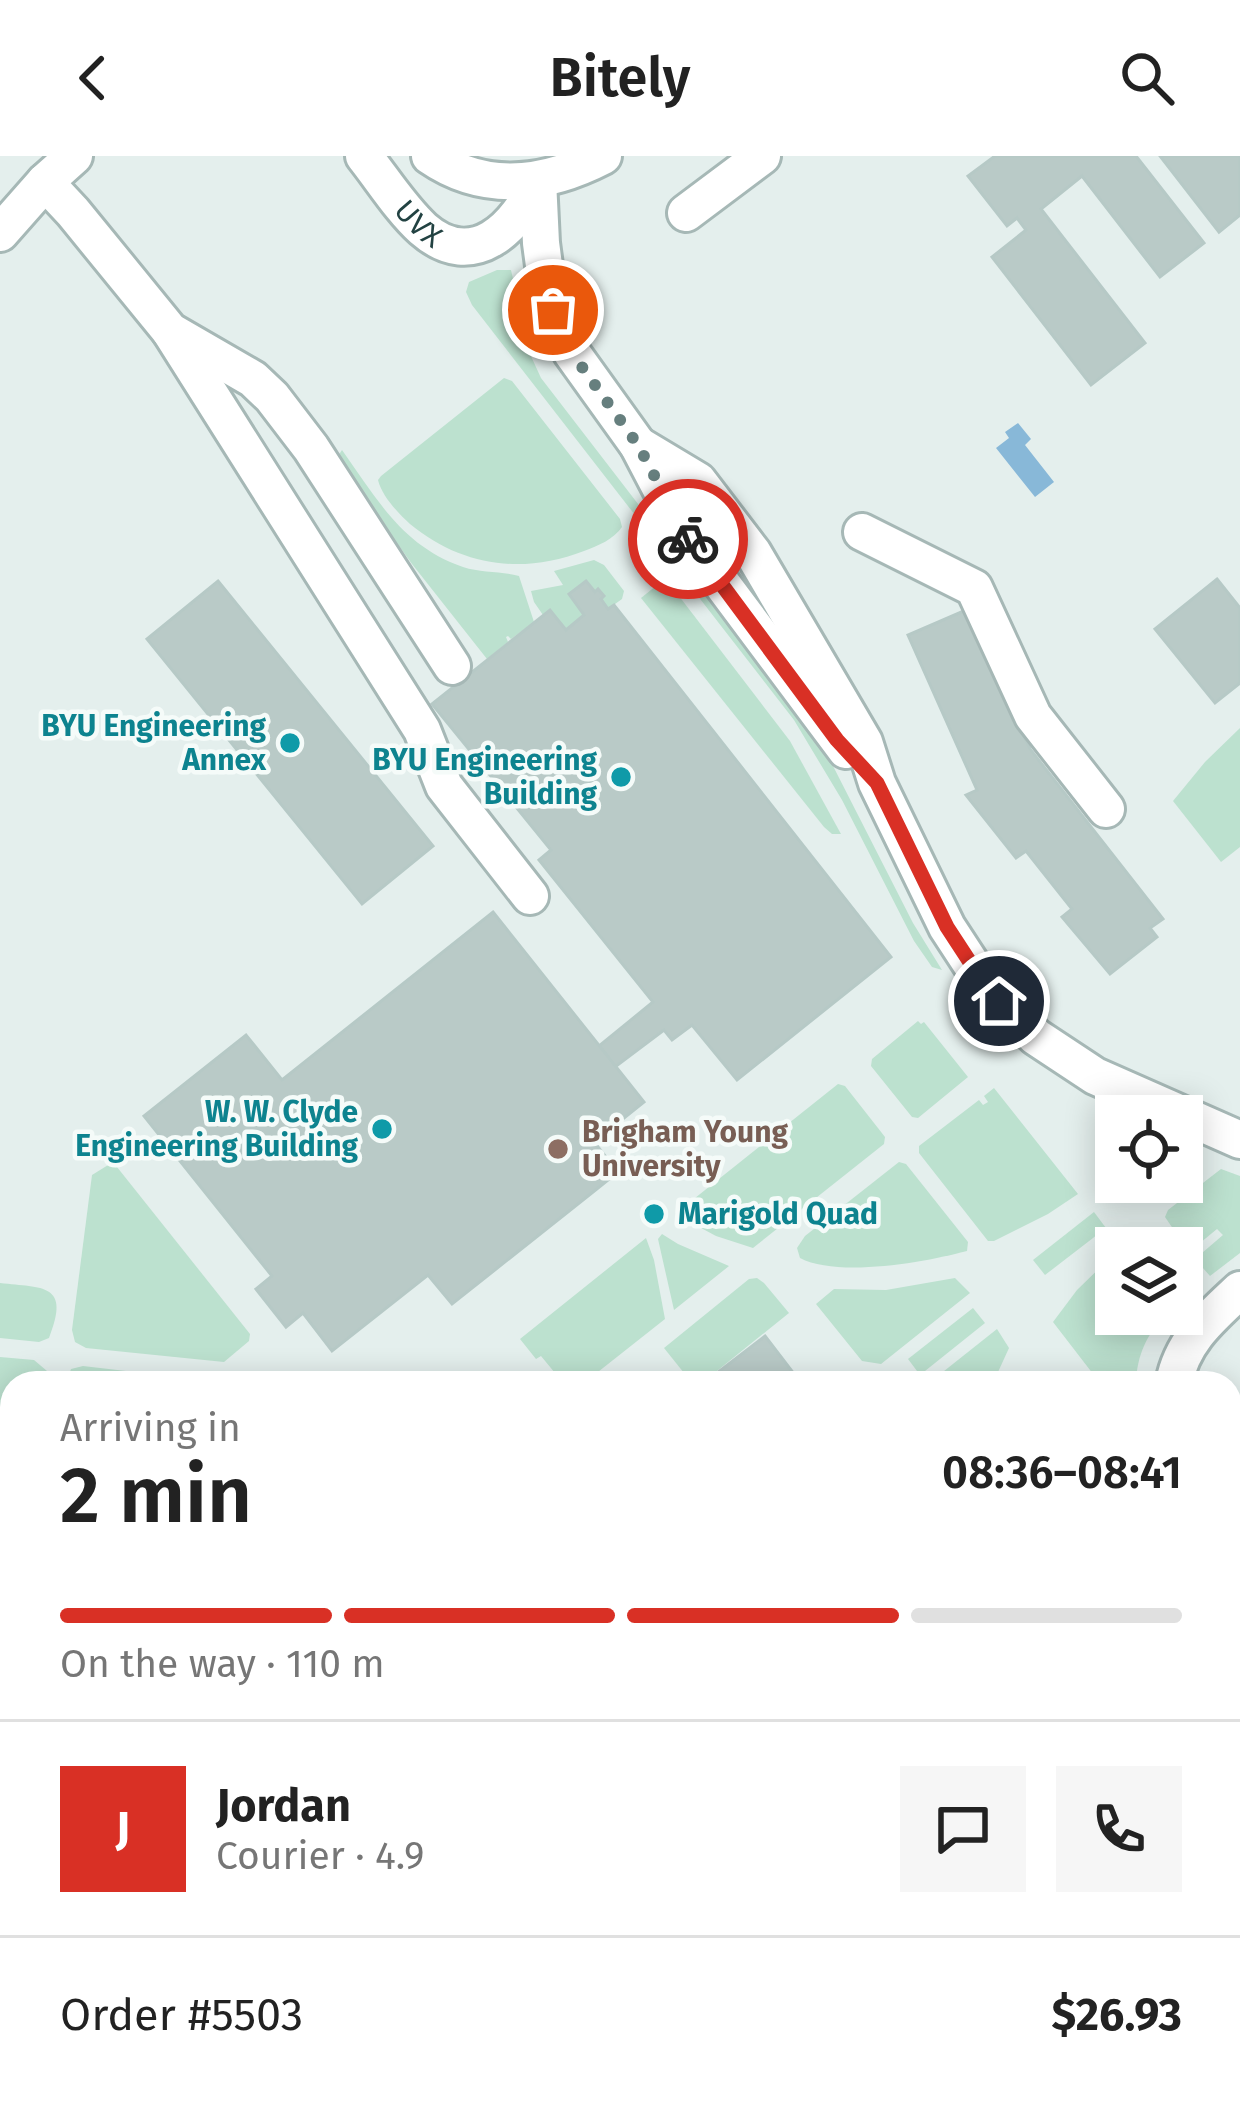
<!DOCTYPE html>
<meta charset="utf-8">
<style>
:root{--surface:#fff;--page:#f6f6f6;--text:#222;--muted:#767676;--line:#e0e0e0;--accent:#d93025}
body{margin:0;font-family:"Fira Sans",sans-serif;background:var(--page);color:var(--text);height:100vh;display:flex;flex-direction:column;font-size:45px;white-space:nowrap}
*{box-sizing:border-box;margin:0}
p{font-size:39px;color:var(--muted)}
.icon{flex:none;width:66px;height:66px;fill:none;stroke:currentColor;stroke-width:2;stroke-linecap:round;stroke-linejoin:round}
.map{position:relative;flex:1;overflow:hidden}
.side{position:absolute;left:0px;top:1215px;width:1242px;height:747px;display:flex;flex-direction:column;background:var(--surface);border-radius:36px 36px 0 0;box-shadow:0 6px 30px #0003}
.side>*{flex:none}
.tools{position:absolute;left:1095px;top:939px;display:grid;gap:24px}
.tools a{display:grid;place-items:center;width:108px;height:108px;border-radius:0px;background:var(--surface);box-shadow:0 6px 30px #0003;font-size:60px}
.pin{position:absolute;display:grid;place-items:center;width:102px;height:102px;color:#fff;margin:-51px;border:6px solid #fff;border-radius:50%;box-shadow:0 3px 12px #0007}
.courier{position:absolute;display:grid;place-items:center;width:120px;height:120px;margin:-60px;border:9px solid #d93025;border-radius:50%;background:#fff;color:#222;box-shadow:0 3px 15px #0007}
.headline em{font-style:normal;font-weight:600}
.headline div{display:flex;flex-direction:column-reverse}
.headline{display:flex;align-items:center;justify-content:space-between;height:204px;padding:0 60px}
h1{font-size:78px;font-weight:600;line-height:90px}
.bar{display:grid;grid-template-columns:repeat(4,1fr);gap:18px 12px;align-content:center;height:144px;padding:0 60px}
.bar i{height:15px;border-radius:9px;background:var(--line)}
.bar .active{background:var(--accent)}
.bar p{grid-column:span 4}
.line{display:flex;align-items:center;gap:30px;padding:0 60px;border-top:3px solid var(--line)}
.line div{flex:1}
.round{display:grid;place-items:center;flex:none;width:126px;height:126px;border-radius:0px;background:var(--page)}
header{display:flex;justify-content:space-between;align-items:center;height:156px;padding:0 60px;background:var(--surface);font-size:54px;font-weight:600}
.map>svg:first-child{display:block}
.green{fill:#bce1cf}
.water{fill:#88b8d8}
.building{fill:#b9cac7;stroke:#b6c9c6;stroke-width:3}
.lines{fill:none;stroke-linecap:round;stroke-linejoin:round}
.minor-casing{stroke:#a6b8b6;stroke-width:42}
.minor{stroke:#fff;stroke-width:36}
.done{stroke:#667f7e;stroke-width:12;stroke-dasharray:0 21.6}
.route{stroke:#d93025;stroke-width:15}
.culture-dot{fill:#0f9aa8;stroke:#f5fbf9;stroke-width:4.5}
.education-dot{fill:#8d6e63;stroke:#f5fbf9;stroke-width:4.5}
.labels{text-anchor:middle;dominant-baseline:central;stroke-width:9;stroke-linejoin:round;paint-order:stroke}
.street-label{font-size:30px;fill:#224242;stroke:#f5fbf9}
.culture-label{font-size:30px;font-weight:bold;fill:#0d838f;stroke:#f5fbf9;text-anchor:end}
.education-label{font-size:30px;font-weight:bold;fill:#785e54;stroke:#f5fbf9;text-anchor:start}
</style>
<header><svg class="icon" aria-label="back" viewBox="0 0 24 24"><path d="M15 5l-7 7 7 7"/></svg>Bitely<svg class="icon" aria-label="search" viewBox="0 0 24 24"><circle cx="10" cy="10" r="6"/><path d="M15 15l6 6"/></svg></header>
<div class="map">
<svg width="1240" height="1961" viewBox="0 0 1240 1961">
<rect width="100%" height="100%" fill="#e4efed"/>
<g class="green">
<polygon points="497,114 511,114 530,198 541,222 796,553 832,608 913,767 942,814 932,811 914,785 842,644 794,564 472,149 466,136 469,126"/>
<path d="M504 222 512 225 620 363 622 371C614 383 598 390 584 395 522 419 461 410 410 368 397 356 382 340 378 324L381 320Z"/>
<path d="M342 294C377 343 402 390 463 411 481 417 501 415 519 420L534 466 511 483 508 480 506 481 508 486 487 503 412 408 340 308 338 300Z"/>
<polygon points="594,404 604,409 624,435 622,443 608,453 601,443 604,440 599,434 595,436 586,426 569,438 584,459 566,474 551,455 543,459 534,446 531,435 563,429 554,415"/>
<polygon points="662,425 669,427 790,585 841,678 832,678 824,671 641,442"/>
<polygon points="1240,572 1240,691 1221,706 1173,645 1205,606"/>
<polygon points="918,865 921,868 924,866 968,921 918,962 912,961 871,910 872,903"/>
<polygon points="838,928 845,930 885,981 884,988 753,1092 716,1080 675,1058"/>
<polygon points="994,932 1078,1038 1048,1058 994,1085 988,1085 919,997 919,990 979,944 983,949 988,946 984,940"/>
<polygon points="113,1006 250,1178 249,1185 224,1206 86,1192 75,1186 72,1174 92,1019"/>
<path d="M899 1006 906 1008 968 1086 967 1095C926 1106 838 1122 800 1102L797 1092 805 1080Z"/>
<polygon points="1221,1013 1240,1020 1240,1097 1210,1120 1195,1103 1223,1079 1217,1073 1189,1096 1165,1061 1168,1054"/>
<polygon points="1094,1056 1106,1072 1045,1119 1033,1104"/>
<polygon points="662,1078 678,1088 729,1110 674,1154 658,1083"/>
<polygon points="646,1082 654,1104 665,1163 584,1227 556,1227 551,1221 555,1217 541,1200 536,1203 520,1183"/>
<path d="M1116 1096V1158H1166C1147 1178 1137 1199 1136 1227H1100L1053 1166 1077 1134Z"/>
<polygon points="757,1122 764,1127 789,1157 702,1227 692,1227 664,1192 749,1123"/>
<polygon points="955,1122 970,1137 881,1208 862,1205 816,1148 834,1133 886,1134"/>
<path d="M0 1127C43 1132 71 1127 49 1182L39 1186 0 1182Z"/>
<polygon points="973,1152 985,1167 920,1219 908,1203"/>
<polygon points="997,1173 1009,1192 993,1227 929,1227"/>
<polygon points="0,1201 34,1204 47,1215 47,1227 12,1227 12,1292 0,1278"/>
<polygon points="83,1210 229,1227 66,1227 71,1213"/>
<polygon points="1041,1950 1201,1950 1214,1961 1040,1961"/>
</g>
<polygon class="water" points="1018,267 1031,283 1025,289 1054,326 1035,341 996,292 1009,282 1005,276"/>
<g class="building">
<polygon points="995,0 1136,0 1204,87 1160,121 1082,20 1041,53 1145,187 1091,229 992,101 1026,74 1017,62 1007,70 968,20"/>
<polygon points="1160,0 1240,0 1240,59 1219,76"/>
<polygon points="1217,423 1240,452 1240,527 1215,547 1155,473"/>
<polygon points="218,425 433,690 362,748 147,483"/>
<polygon points="586,425 595,436 598,433 604,440 601,443 608,453 614,449 891,801 737,924 692,869 672,884 664,874 615,911 599,890 653,846 539,704 551,694 432,548 550,454 566,474 584,459 569,438"/>
<polygon points="966,454 1030,593 1163,763 1150,772 1157,781 1110,818 1062,761 1072,753 1026,695 1016,702 966,639 977,634 908,479"/>
<polygon points="493,756 644,946 594,986 618,1016 593,1036 452,1148 428,1119 332,1195 303,1157 286,1171 256,1133 272,1120 144,960 246,879 282,924"/>
<polygon points="765,1180 801,1227 704,1227"/>
<polygon points="1240,1503 1240,1662 1230,1650 1230,1511"/>
<polygon points="12,1681 12,1950 67,1950 54,1961 0,1961 0,1832 8,1826 0,1816 0,1691"/>
<polygon points="147,1950 263,1950 249,1961 156,1961"/>
<polygon points="567,1950 942,1950 928,1961 573,1961"/>
</g>
<g class="lines">
<defs>
<g id="minor">
<path id="s1" d="M364 0C383 24 401 53 423 73 473 117 518 71 538 24"/>
<path d="M430 0C485 38 547 29 603 0"/>
<polyline points="538,24 541,87 547,132 561,175 572,197 638,289 684,377 846,594"/>
<polyline points="45,26 73,56 170,175 253,223 272,241 311,292 452,510"/>
<polyline points="686,57 762,0"/>
<polyline points="0,77 45,26 74,0"/>
<polyline points="170,175 422,574 444,630 530,740"/>
<polyline points="638,289 698,325 753,397 864,586 877,627 947,771 979,820 999,845 1036,881 1095,920 1240,984"/>
<polyline points="862,376 974,432 1033,560 1106,653"/>
<path d="M1174 1227C1182 1185 1210 1162 1240 1134"/>
<polyline points="0,1369 0,1370"/>
</g>
</defs>
<use href="#minor" class="minor-casing"/>
<use href="#minor" class="minor"/>
</g>
<g class="lines">
<polyline class="done" points="553,154 572,197 638,289 688,383"/>
<polyline class="route" points="688,383 837,584 877,627 947,771 979,820 999,845"/>
</g>
<g class="culture-dot">
<circle cx="290" cy="587" r="12"/>
<circle cx="621" cy="621" r="12"/>
<circle cx="382" cy="973" r="12"/>
<circle cx="654" cy="1058" r="12"/>
</g>
<circle class="education-dot" cx="558" cy="993" r="12"/>
<g class="labels">
<g class="street-label">
<text stroke="none"><textPath href="#s1" startOffset="87">UVX</textPath></text>
</g>
<g class="culture-label">
<text x="266" y="570">BYU Engineering<tspan x="266" dy="34">Annex</tspan></text>
<text x="597" y="604">BYU Engineering<tspan x="597" dy="34">Building</tspan></text>
<text x="358" y="956">W. W. Clyde<tspan x="358" dy="34">Engineering Building</tspan></text>
<text x="678" y="1058" text-anchor="start">Marigold Quad</text>
</g>
<g class="education-label">
<text x="582" y="976">Brigham Young<tspan x="582" dy="34">University</tspan></text>
</g>
</g>
</svg>
<div class="tools">
<a><svg class="icon" aria-label="locate" viewBox="0 0 24 24"><circle cx="12" cy="12" r="6"/><path d="M12 2v4M12 18v4M2 12h4M18 12h4"/></svg></a>
<a><svg class="icon" aria-label="layers" viewBox="0 0 24 24"><path d="M12 4l9 5-9 5-9-5zM3 14l9 5 9-5"/></svg></a>
</div>
<div class="pin" style="left:553px;top:154px;background:#ea580c"><svg class="icon" aria-label="bag" viewBox="0 0 24 24"><path d="M5 8h14l-1 12H6zM9 8a3 3 0 0 1 6 0"/></svg></div>
<div class="pin" style="left:999px;top:845px;background:#1f2937"><svg class="icon" aria-label="home" viewBox="0 0 24 24"><path d="M3 11l9-7 9 7M6 9v11h12V9"/></svg></div>
<div class="courier" style="left:688px;top:383px"><svg class="icon" aria-label="bike" viewBox="0 0 24 24"><circle cx="6" cy="16" r="4"/><circle cx="18" cy="16" r="4"/><path d="M6 16l4-8h5l3 8M10 8l3 8H6M13 5h3"/></svg></div>
<section class="side">
<div class="headline"><div><h1>2 min</h1><p>Arriving in</p></div><em>08:36–08:41</em></div>
<div class="bar"><i class="active"></i><i class="active"></i><i class="active"></i><i></i><p>On the way · 110 m</p></div>
<div class="line" style="height:216px"><b class="round" style="background:var(--accent);color:#fff">J</b><div><b>Jordan</b><p>Courier · 4.9</p></div><a class="round"><svg class="icon" aria-label="chat" viewBox="0 0 24 24"><path d="M4 5h16v11H9l-5 4z"/></svg></a><a class="round"><svg class="icon" aria-label="phone" viewBox="0 0 24 24"><path d="M5 4h4l2 5-3 2q2 4 5 5l2-3 5 2v4C11 20 4 13 5 4z"/></svg></a></div>
<div class="line" style="height:156px"><div>Order #5503</div><b>$26.93</b></div>
</section>
</div>
